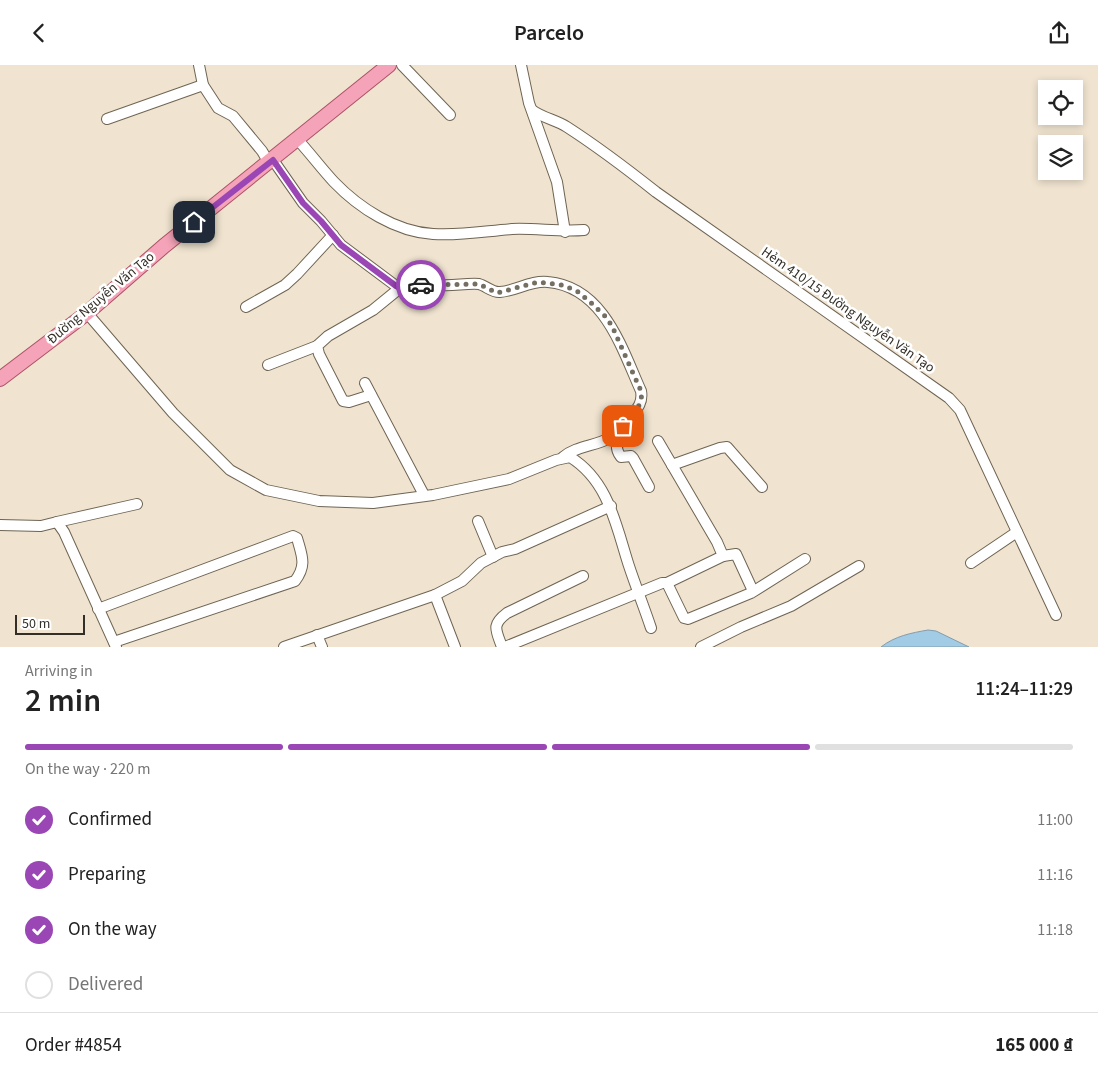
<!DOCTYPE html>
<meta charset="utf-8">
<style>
:root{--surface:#fff;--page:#f6f6f6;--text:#222;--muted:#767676;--line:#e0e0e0;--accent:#9a46b4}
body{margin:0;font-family:"Source Sans 3",sans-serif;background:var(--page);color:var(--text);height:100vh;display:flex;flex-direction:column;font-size:19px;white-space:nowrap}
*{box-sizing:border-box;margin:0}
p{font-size:16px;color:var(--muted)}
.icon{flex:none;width:28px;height:28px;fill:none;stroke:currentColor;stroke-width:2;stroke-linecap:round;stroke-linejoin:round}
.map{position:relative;height:582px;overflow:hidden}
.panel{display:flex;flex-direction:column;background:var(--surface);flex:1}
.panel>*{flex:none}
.tools{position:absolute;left:1038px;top:15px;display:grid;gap:10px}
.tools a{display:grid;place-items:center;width:45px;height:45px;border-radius:0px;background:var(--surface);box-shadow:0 2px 8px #0003;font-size:25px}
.scale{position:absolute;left:15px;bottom:12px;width:70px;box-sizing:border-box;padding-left:5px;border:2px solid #332f27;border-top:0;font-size:14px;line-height:18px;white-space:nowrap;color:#332f27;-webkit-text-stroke:4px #fff;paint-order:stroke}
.pin{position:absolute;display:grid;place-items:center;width:42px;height:42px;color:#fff;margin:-21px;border-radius:10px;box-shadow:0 2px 8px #0006}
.courier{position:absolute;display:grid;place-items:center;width:50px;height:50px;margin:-25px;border:4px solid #9a46b4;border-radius:50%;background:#fff;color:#222;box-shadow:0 1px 6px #0007}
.summary em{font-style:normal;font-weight:600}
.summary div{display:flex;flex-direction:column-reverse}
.summary{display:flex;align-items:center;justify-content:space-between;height:85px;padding:0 25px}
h1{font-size:32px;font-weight:600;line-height:38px}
.bar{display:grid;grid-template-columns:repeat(4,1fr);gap:8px 5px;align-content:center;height:60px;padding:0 25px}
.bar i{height:6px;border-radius:4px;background:var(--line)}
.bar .on{background:var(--accent)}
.bar p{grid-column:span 4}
.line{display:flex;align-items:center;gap:12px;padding:0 25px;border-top:1px solid var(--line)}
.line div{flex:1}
ol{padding:0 25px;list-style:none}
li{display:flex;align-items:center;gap:15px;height:55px}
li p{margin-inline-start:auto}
li .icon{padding:5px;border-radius:50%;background:var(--accent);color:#fff;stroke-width:4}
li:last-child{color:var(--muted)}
li i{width:28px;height:28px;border:2px solid var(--line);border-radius:50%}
header{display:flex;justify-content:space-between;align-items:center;height:65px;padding:0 25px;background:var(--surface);font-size:22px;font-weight:600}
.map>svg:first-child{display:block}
.water{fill:#a2cbe6;stroke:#819cad}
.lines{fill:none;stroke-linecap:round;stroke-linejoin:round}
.minor-casing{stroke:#6f6453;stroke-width:12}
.major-casing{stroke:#ad5267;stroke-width:16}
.minor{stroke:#fff;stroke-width:10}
.major{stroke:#f5a3b8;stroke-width:14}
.done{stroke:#756e62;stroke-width:5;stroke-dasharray:0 9}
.route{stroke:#9a46b4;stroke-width:6}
.labels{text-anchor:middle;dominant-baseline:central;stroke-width:5;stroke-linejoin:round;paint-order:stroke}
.street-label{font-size:14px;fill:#332f27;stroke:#fff}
</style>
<header><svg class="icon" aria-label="back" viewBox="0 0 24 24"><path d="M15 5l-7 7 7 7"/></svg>Parcelo<svg class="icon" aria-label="share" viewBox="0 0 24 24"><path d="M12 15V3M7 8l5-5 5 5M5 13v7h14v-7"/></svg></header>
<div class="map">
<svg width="1098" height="582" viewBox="0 0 1098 582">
<rect width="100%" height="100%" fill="#f0e4d0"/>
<path class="water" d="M928 565 936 566 969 582H881C895 571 911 568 928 565Z"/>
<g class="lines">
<defs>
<g id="minor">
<polyline points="199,0 203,20 218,43 233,51 262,86 269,98"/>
<polyline points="402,0 450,50"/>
<polyline points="521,0 529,38 557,117 565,167"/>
<path d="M532 45C543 53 556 55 567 62 598 82 627 104 656 127L949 333 960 345 1056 550"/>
<polyline points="107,54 203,20"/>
<path d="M297 74C310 88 321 103 334 117 359 143 396 167 433 169 459 171 486 166 512 164 536 163 560 167 584 165"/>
<path d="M273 95 303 138 321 156 341 180 396 221C404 225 429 219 441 220 453 221 467 218 479 219 486 221 493 228 500 227 516 226 531 215 548 217 604 222 622 284 641 326 643 337 638 343 631 351 625 358 619 369 610 373 595 381 576 381 563 392"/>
<polyline points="246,242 285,220 297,209 333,170"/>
<path d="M87 248 173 348 230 405 266 425 319 436 373 438 433 430 509 414 556 395 570 392C609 416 616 461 629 501 636 522 644 542 651 563"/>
<polyline points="268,300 317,281"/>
<polyline points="365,318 424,430"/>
<polyline points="371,330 349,337 343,336 319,289 317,281 328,271 373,245 400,223"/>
<path d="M621 366C617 376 614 383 621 392L631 391 633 393 649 422"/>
<polyline points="672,400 720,383 727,382 762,422"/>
<polyline points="478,456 493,492"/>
<polyline points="57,457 137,439"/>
<polyline points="0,460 41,461 57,457 64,467 116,582"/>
<polyline points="723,491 736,489 753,526"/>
<polyline points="971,498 1017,467"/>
<polyline points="667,518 684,553 688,554 751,528 805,494"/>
<polyline points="435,530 462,516 481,498 502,487 515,484 611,441"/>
<path d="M98 544 293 471 297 473C302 491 307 500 295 516L114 577"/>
<polyline points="317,570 322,582"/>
<polyline points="284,582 435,530 455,582"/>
<path d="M502 582C496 565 491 560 507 548L583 511"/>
<polyline points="505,582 662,518 667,518 723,491 717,477 658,376"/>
<polyline points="701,582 741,562 791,541 859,501"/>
</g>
<polyline id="major" points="0,314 87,248 164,181 389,0"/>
</defs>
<use href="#minor" class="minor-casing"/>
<use href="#major" class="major-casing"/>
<use href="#minor" class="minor"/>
<use href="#major" class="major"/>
</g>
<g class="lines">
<path class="done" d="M421 220 479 219 497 228 538 217 562 220 577 226 589 236 606 252 612 261 641 326C644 341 631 350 623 361"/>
<polyline class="route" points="194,157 273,95 303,138 321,156 341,180 396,221 400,223 421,220"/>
</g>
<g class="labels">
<g class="street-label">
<text transform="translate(101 233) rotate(-40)">Đường Nguyễn Văn Tạo</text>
<text transform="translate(848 245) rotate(35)">Hẻm 410/15 Đường Nguyễn Văn Tạo</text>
</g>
</g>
</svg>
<div class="tools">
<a><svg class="icon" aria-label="locate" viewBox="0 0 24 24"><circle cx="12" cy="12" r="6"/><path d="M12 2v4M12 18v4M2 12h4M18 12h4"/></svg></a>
<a><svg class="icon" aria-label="layers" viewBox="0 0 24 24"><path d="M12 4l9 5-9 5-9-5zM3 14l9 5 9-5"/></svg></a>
</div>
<div class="scale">50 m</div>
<div class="pin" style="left:623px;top:361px;background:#ea580c"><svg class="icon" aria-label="bag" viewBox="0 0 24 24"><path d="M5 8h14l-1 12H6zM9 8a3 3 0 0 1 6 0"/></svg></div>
<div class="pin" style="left:194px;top:157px;background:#1f2937"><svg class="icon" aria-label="home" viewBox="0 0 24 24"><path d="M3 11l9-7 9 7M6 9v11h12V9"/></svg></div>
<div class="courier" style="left:421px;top:220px"><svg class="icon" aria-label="car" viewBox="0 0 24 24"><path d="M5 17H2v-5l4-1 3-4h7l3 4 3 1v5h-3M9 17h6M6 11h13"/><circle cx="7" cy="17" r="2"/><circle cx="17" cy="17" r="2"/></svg></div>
</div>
<section class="panel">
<div class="summary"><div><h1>2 min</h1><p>Arriving in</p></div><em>11:24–11:29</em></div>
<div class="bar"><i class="on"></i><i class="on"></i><i class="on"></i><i></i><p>On the way · 220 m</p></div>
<ol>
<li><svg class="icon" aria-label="check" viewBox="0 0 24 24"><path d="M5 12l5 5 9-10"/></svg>Confirmed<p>11:00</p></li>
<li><svg class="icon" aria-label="check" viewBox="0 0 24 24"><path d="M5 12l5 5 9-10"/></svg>Preparing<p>11:16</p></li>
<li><svg class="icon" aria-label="check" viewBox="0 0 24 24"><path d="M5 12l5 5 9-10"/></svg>On the way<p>11:18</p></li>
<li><i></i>Delivered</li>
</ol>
<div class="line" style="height:65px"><div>Order #4854</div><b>165 000 ₫</b></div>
</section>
